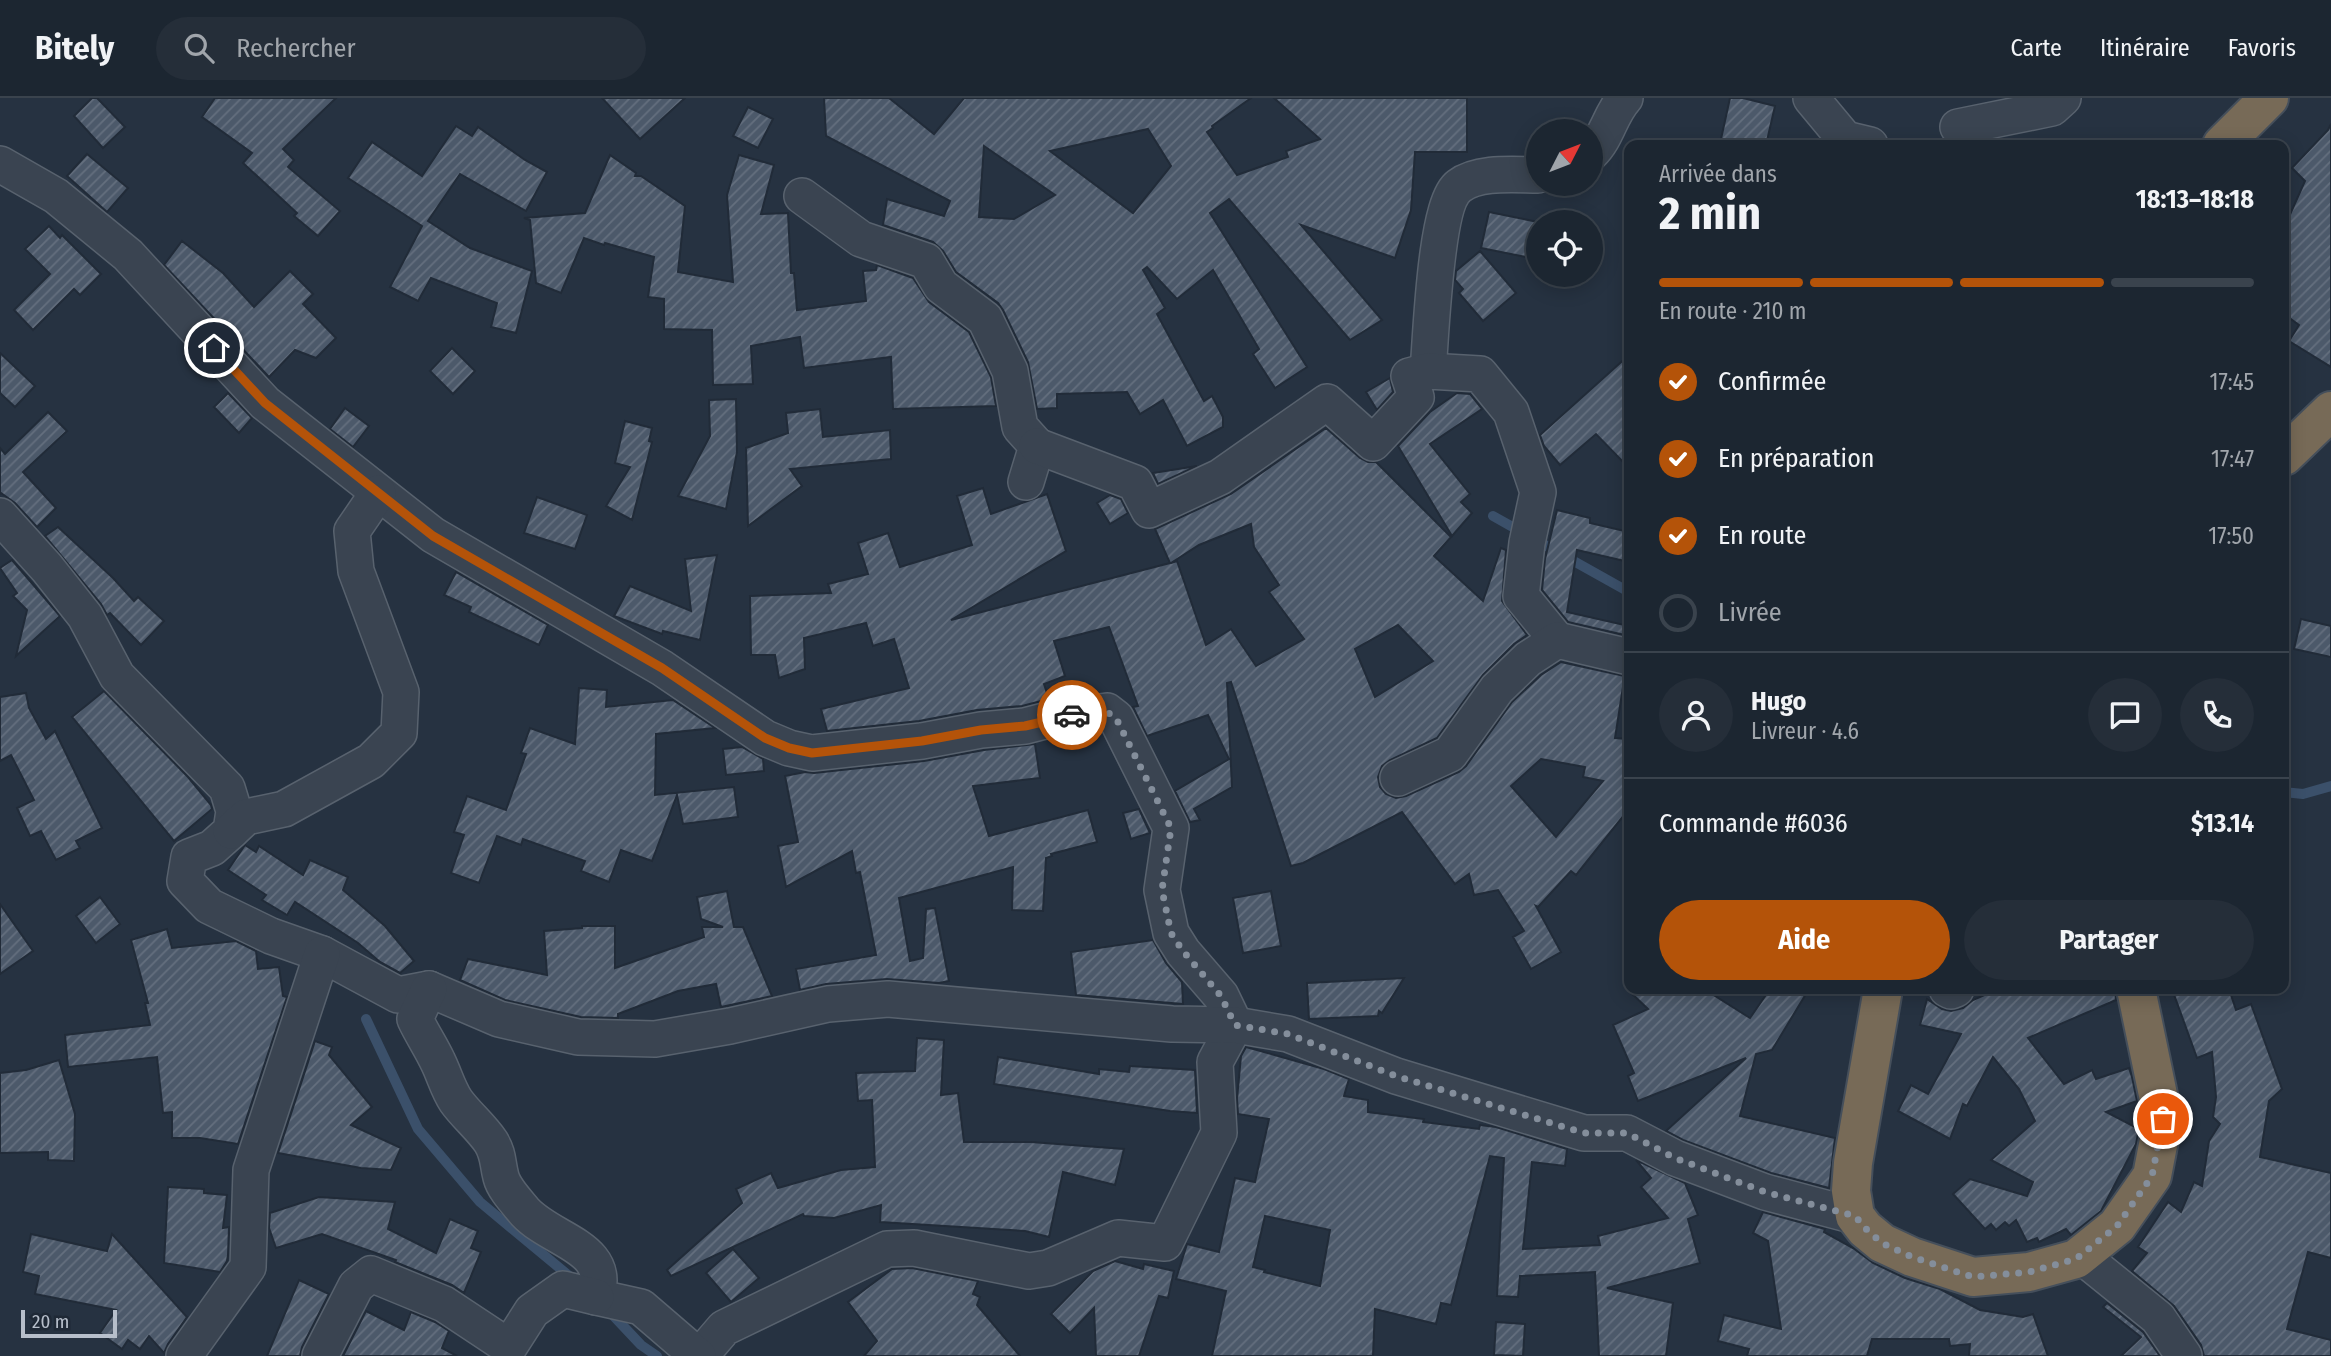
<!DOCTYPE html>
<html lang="fr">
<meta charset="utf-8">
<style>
:root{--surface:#1c2631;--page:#252e39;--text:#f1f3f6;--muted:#a0a5ab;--line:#3a434d;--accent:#b45309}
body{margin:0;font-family:"Fira Sans Condensed",sans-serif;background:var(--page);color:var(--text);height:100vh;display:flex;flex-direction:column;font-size:26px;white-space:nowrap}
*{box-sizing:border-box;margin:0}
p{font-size:23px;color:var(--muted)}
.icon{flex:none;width:38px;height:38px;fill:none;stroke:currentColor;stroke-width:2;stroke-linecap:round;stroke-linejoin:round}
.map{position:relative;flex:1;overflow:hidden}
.sheet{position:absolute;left:1624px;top:42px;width:665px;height:854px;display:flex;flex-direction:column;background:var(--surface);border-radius:14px;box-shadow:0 4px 18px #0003,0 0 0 2px var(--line)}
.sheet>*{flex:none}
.needle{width:46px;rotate:48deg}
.controls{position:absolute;left:1526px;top:21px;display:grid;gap:14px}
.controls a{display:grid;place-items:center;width:77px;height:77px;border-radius:50%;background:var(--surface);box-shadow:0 4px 18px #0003,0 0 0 2px var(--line);font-size:35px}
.scale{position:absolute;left:21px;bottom:18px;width:96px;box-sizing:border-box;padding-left:7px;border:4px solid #b7bfcb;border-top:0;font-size:19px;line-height:24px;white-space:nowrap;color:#b7bfcb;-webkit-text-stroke:5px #1f2936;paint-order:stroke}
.pin{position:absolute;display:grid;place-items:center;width:60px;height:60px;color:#fff;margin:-30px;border:4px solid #fff;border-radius:50%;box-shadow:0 2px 7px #0007}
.courier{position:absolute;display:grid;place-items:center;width:70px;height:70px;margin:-35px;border:5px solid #b45309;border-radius:50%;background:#fff;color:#222;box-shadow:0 2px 9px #0007}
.overview em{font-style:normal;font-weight:700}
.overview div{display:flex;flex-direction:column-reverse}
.overview{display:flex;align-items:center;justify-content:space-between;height:119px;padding:0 35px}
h1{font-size:46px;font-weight:700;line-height:52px}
.bar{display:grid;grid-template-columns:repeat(4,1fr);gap:10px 7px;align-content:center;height:84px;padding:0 35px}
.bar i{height:9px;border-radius:5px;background:var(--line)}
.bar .on{background:var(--accent)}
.bar p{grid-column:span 4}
.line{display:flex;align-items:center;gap:18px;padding:0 35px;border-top:2px solid var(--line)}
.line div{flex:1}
.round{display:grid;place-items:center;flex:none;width:74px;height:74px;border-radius:37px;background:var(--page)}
ol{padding:0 35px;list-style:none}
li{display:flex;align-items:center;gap:21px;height:77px}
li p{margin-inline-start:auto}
li .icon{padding:7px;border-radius:50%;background:var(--accent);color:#fff;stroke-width:4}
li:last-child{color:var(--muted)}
li i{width:38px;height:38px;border:4px solid var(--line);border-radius:50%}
.action{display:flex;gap:14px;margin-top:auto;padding:14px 35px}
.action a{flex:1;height:80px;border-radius:42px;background:var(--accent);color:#fff;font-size:28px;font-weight:700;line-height:80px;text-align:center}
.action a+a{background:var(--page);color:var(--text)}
header{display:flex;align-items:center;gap:42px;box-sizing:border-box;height:98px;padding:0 35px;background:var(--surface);border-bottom:2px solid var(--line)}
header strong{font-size:33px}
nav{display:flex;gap:38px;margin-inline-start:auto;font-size:24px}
.search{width:490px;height:63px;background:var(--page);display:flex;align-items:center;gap:18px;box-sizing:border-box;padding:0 24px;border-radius:38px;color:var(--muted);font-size:26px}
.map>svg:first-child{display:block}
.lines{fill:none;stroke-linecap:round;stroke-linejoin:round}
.stream{stroke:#3b506a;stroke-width:10}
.building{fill:url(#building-hatch);stroke:#212b38;stroke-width:2;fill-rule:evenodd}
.street-casing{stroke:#58626e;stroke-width:38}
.highway-casing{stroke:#454f5b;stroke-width:42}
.street{stroke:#3a4451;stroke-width:35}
.highway{stroke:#776a57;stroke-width:38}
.done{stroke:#848e9b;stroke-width:7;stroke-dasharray:0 12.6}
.route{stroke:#b45309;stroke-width:9}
</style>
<header>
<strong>Bitely</strong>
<div class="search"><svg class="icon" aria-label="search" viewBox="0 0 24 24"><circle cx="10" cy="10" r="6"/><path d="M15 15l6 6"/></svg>Rechercher</div>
<nav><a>Carte</a><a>Itinéraire</a><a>Favoris</a></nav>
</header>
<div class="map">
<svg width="2331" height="1258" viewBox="0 0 2331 1258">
<defs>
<pattern id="building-hatch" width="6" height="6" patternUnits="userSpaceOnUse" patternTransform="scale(1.75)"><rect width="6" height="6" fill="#4c596a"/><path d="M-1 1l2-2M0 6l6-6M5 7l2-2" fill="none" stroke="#646f7e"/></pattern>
</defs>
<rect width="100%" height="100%" fill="#263241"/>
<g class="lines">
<g class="stream">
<polyline points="1493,418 1629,494"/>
<polyline points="2284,694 2303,696 2331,688"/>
<polyline points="366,921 418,1031 480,1104 574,1182"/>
<polyline points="609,1213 641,1247 657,1258"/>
</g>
</g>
<g class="building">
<polygon points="92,0 97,0 125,29 103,50 74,18"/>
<polygon points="215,0 336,0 283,51 294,62 288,69 340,113 318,138 294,118 297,115 243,65 252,55 202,19"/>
<polygon points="602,0 685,0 640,41"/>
<path d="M824 0H889L934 36 964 0H1251L1212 28 1213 30 1207 34 1237 77 1288 59 1286 53 1320 41 1274 0H1467V54H1415L1411 112 1395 160 1301 127 1382 222 1350 242 1229 101 1210 115 1307 269 1275 290 1253 256 1259 251 1213 172 1177 201 1147 169 1143 172 1165 210 1157 216 1204 303 1212 298 1223 319V329L1187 348 1163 302 1140 316 1127 294 1057 296V310L1037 311 1028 264 1003 212 998 205 956 174 943 153 933 144 883 127 887 101 944 118 950 103 826 38ZM1148 31 1171 68 1133 115 1050 53ZM984 48 1055 97 1014 121 979 119Z"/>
<polygon points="1730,0 1743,0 1775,8 1766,47 1745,47 1721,41"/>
<polygon points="748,9 773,21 758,50 733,38"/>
<polygon points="2331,26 2331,269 2289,243 2299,227 2284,216 2284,130 2305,83 2292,70 2328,32"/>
<polygon points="456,28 472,38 478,29 525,62 547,74 526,113 460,76 428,123 470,150 532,173 516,235 491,229 497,205 431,180 418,203 390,189 422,128 348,80 372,44 422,78"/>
<polygon points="87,56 128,90 107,114 67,78"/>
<polygon points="610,57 636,75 635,78 641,78 685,108 678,174 733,184 727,97 739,57 774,67 761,116 788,115 791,175 794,175 797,212 866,203 863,173 876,172 877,167 913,180 929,204 969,234 991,279 996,308 893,311 891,259 804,270 800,239 751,248 753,286 713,287 712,232 664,231 664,201 648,199 654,159 605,145 604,147 584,140 561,195 536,185 530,122 524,120 585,115"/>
<polygon points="1489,114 1538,124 1531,160 1481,150"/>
<polygon points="49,128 60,140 62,137 101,176 80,197 74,191 33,232 14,212 50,176 25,151"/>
<polygon points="182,143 223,175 254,209 290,173 313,196 303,206 336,240 316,260 295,252 269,279 164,167"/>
<polygon points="1480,153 1516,195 1483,223 1459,195 1463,191 1455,182 1456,173"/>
<polygon points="452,250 475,273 453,296 430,273"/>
<polygon points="0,255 35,288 15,309 0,295"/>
<polygon points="1629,257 1629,370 1596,336 1560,367 1544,348 1540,337"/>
<polygon points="1390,280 1393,294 1377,312 1366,294"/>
<polygon points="228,295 252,320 239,335 214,309"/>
<polygon points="1457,295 1470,296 1482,311 1430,346 1470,396 1461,404 1472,415 1452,438 1398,348 1430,314"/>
<polygon points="736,301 737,354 726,411 678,398 710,338 709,302"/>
<polygon points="345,310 369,328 353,349 330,331"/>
<polygon points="820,311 823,339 890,332 891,361 790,371 802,388 748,428 746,350 788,335 786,315"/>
<polygon points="48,314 67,333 23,374 56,410 37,429 15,405 1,395 0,396 0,350 5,356"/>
<polygon points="625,323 652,330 649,343 652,344 632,422 606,408 630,369 615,365"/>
<path d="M1326 330 1360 360 1368 364H1376L1451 439 1434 458 1483 503 1501 450 1506 452 1502 503 1527 537 1514 546 1483 577 1437 640 1390 662 1382 668 1378 679 1380 689 1386 696 1396 700 1406 698 1459 674 1466 668 1512 604 1541 577 1561 564 1629 579V590L1623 589 1615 640 1629 641V711L1576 777 1571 773 1538 809 1536 808 1561 854 1531 871 1513 839 1524 833 1498 792 1474 797 1469 776 1455 786 1402 714 1303 765 1291 768 1231 584 1227 585 1232 689 1194 711 1200 722 1190 724 1175 693 1229 661 1208 617 1147 638 1133 609 1138 608 1109 529 1054 543 1065 578 1044 586 1049 601 1022 608 977 612 919 623 827 633 821 611 909 590 894 541 873 548 866 525 804 540 805 571 779 580 775 557H751L750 498 831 495 828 486 868 476 858 445 888 435 900 469 972 447 957 398 983 390 991 416 1047 396 1066 453 951 522 1170 465 1155 431 1231 396ZM1251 426 1254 449 1279 487 1269 494 1304 541 1256 568 1231 531 1206 547 1177 463 1171 465 1199 447ZM1398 527 1433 563 1375 599 1355 551ZM1541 661 1585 669 1583 679 1603 683 1556 739 1511 688Z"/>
<polygon points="1197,368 1158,386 1153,375"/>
<polygon points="1110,397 1121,401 1128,415 1110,426 1097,405"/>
<polygon points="537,399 587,417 575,451 524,435"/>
<polygon points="1557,412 1590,420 1590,425 1629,434 1629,464 1577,452 1567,514 1629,528 1629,538 1568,524 1542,492 1545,461"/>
<polygon points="58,429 113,480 134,503 138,499 164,523 141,547 110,515 107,517 101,506 45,438"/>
<polygon points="717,457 700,542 663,533 662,536 614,518 630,488 691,513 685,461"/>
<polygon points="12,462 60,518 16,558 27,512 13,498 17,495 0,470"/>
<polygon points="456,474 548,527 539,547 469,514 471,509 444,497"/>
<polygon points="2301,521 2331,528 2331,559 2294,551"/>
<polygon points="579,590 607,592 606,609 673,602 715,630 656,636 655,697 734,689 738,719 683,726 677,697 652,763 621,752 609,784 581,773 585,763 523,741 521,747 497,738 479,785 451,775 464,737 454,734 467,698 506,712 526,656 521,655 530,630 575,646"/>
<polygon points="104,593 188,679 211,707 212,711 174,743 72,619"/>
<polygon points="26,595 29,610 46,641 55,633 102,730 76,743 80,750 56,762 41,733 30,738 17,710 34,702 11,657 0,663 0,599"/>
<polygon points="1035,646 1040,680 973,688 989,738 1088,712 1097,744 1051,756 1052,758 1046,760 1043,813 1012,812 1013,769 899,800 910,863 923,860 926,811 935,810 949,883 939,885 887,881 826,886 800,892 796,871 876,857 860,774 856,775 852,753 786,789 778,748 798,744 785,678 805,674 814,675 924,663 984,652"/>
<polygon points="742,649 763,661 764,673 726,677 723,651"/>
<polygon points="1139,711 1150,735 1131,741 1123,715"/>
<polygon points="245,747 256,754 259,748 303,777 310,762 348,779 343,792 385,828 414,863 400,875 380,864 358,845 295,804 287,817 262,802 266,797 228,772"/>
<polygon points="727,793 734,829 743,829 772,898 721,909 716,886 678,893 618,916 618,920 581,919 505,902 460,882 468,861 547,877 544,833 582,830 582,828 615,828 615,870 704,839 702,829 723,829 701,821 697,799"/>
<polygon points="1271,793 1281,848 1243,855 1233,800"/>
<polygon points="100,799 120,826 96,845 76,818"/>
<polygon points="0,806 33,853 0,876"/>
<polygon points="167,831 172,850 236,843 256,853 258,871 279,869 283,898 287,899 238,1046 200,1040 172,1040 172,1014 163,1015 157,959 68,969 65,937 150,927 145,905 148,905 131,842"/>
<polygon points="1153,842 1166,865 1182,884 1183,906 1076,897 1071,854"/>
<polygon points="1404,880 1382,915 1379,913 1378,918 1309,921 1307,885"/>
<polygon points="1627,891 1704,891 1750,920 1770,891 1809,891 1772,952 1756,956 1740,1018 1835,1040 1829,1090 1771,1075 1683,1042 1666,1033 1746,960 1638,1003 1628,978 1634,975 1613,927 1648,911"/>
<polygon points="1998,891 2115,891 2116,902 2028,940 2064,986 2092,972 2096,981 2129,970 2132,979 2137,1003 2106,1014 2139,1031 2136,1046 2101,1113 2071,1137 2066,1131 2039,1144 2037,1140 2027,1144 2016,1122 2009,1128 2005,1124 1996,1132 1991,1126 1985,1131 1953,1096 1970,1081 2027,1098 2033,1084 1991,1062 2035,1023 2019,991 1993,959 1967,1008 1963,1006 1950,1041 1898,1013 1911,987 1928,996 1961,936 1920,927 1927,901 1942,911 1951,913 1963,910 1973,902"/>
<polygon points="2172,891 2229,891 2236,912 2251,906 2282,991 2269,1003 2260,1059 2331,1075 2331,1160 2308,1154 2287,1231 2331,1242 2331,1258 2204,1258 2201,1247 2174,1208 2132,1173 2147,1155 2138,1149 2168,1104 2181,1114 2194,1084 2202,1088 2209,1043 2220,1026 2213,1019 2216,999 2212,954 2197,960"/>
<polygon points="917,940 944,942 941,997 958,995 964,1044 1031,1044 1124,1051 1115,1087 1063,1074 1049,1139 1025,1133 880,1124 881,1107 834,1120 804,1118 803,1116 671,1178 667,1172 742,1105 736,1091 771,1075 778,1090 841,1072 875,1069 872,1002 858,1003 856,975 915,973"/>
<polygon points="315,943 332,949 329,957 372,1009 351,1027 401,1050 391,1072 361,1070 278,1055"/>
<path d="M1246 949 1324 971 1349 981 1344 998 1368 1002V1014L1424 1021 1423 1024 1479 1031 1480 1027 1496 1029 1567 1051 1565 1068 1532 1064 1523 1151 1600 1147 1598 1138 1668 1120 1641 1089 1651 1080 1636 1062 1685 1085 1698 1117 1688 1121 1700 1165 1607 1190 1673 1205 1666 1258H1599L1595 1174 1520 1178 1518 1199 1497 1198 1504 1060 1490 1058 1451 1207 1441 1205 1436 1226 1375 1211 1373 1258H1212L1226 1193 1176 1181 1187 1146 1219 1154 1235 1080 1255 1084 1269 1021 1238 1016 1237 1001 1241 958ZM1265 1118 1330 1132 1320 1188 1264 1174 1265 1172 1253 1169Z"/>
<polygon points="998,959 1099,976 1099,971 1129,974 1130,968 1195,972 1197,1015 1170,1013 994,986"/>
<polygon points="59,962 75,1016 74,1063 48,1062 48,1054 0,1055 0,975 26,972"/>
<polygon points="168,1089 204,1091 204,1095 227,1097 223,1130 229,1129 228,1157 227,1163 220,1174 164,1165"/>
<polygon points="319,1099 395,1104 388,1131 436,1155 450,1121 478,1133 471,1150 481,1154 464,1195 452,1187 395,1164 396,1162 322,1136 276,1150 269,1130 270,1115"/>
<polygon points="1763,1114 1825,1131 1824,1134 1853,1150 1873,1165 1905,1180 1940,1191 1980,1212 2023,1219 2033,1216 2048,1258 1969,1258 1970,1246 1950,1248 1949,1241 1872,1241 1867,1258 1747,1258 1749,1251 1718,1243 1724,1217 1781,1231 1768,1143 1753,1135"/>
<polygon points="31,1136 107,1153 112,1136 187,1219 168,1246 164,1255 149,1238 140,1251 128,1242 122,1251 100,1235 116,1212 35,1196 39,1178 23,1174"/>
<polygon points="733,1151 759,1180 731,1204 706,1175"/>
<polygon points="1115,1163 1143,1171 1144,1166 1174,1173 1168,1200 1159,1198 1139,1258 1096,1258 1094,1210 1070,1235 1051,1216 1093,1173"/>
<polygon points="912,1170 978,1183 973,1196 980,1199 977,1207 1020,1258 864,1258 877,1243 848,1204 892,1171"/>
<polygon points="299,1182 329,1196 302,1249 300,1258 267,1258"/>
<polygon points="2107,1205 2143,1234 2160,1258 2121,1258 2141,1239 2103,1209"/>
<polygon points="366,1213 404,1232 411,1214 435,1224 449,1233 442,1250 457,1258 343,1258"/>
<polygon points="1496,1224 1525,1226 1523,1258 1494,1257"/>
</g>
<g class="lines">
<defs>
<g id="street">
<polyline points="1811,0 1845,41 1870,47"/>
<polyline points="1958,29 2052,10 2063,0"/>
<path d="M1591 55C1607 40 1610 16 1625 0"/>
<polyline points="0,66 56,98 128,157 265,305 433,437 662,570 765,640 789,650 812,655 922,643 981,632 1025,628 1060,619 1107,613 1116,620 1171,730 1162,792 1171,835 1183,854 1221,898 1235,927 1215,964 1219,1035 1165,1145 1118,1140 1048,1170 1029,1173 914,1150 887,1151 724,1230 700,1258"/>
<polyline points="802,98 861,141 926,163 941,188 985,221 1010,273 1020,329 1037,348 1026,384"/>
<path d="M1428 273C1431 240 1435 106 1459 88 1479 73 1515 77 1538 77"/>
<polyline points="1037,348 1135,385 1149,412 1220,379 1327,304 1373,345 1416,299 1409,278 1428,273 1480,276 1511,314 1538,394 1527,445 1521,498 1557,542"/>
<polyline points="0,418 47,470 85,518 117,578 227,690 234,713 231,733 212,750 189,759 185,783 209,808 271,838 322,856 398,897 429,891 499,921 578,939 655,941 730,928 828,906 888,901 1172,926 1235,927 1288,936 1396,978 1584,1035 1627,1035 1675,1060 1765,1094 1855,1118"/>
<polyline points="1398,680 1450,656 1497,591 1528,561 1557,542 1629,559"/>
<polyline points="231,733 246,719 284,711 371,663 399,635 401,594 356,473 352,433 378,395"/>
<path d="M429 891 415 921C422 936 431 949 438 964 444 976 448 991 456 1003 466 1017 481 1029 491 1044 499 1057 497 1064 501 1079 504 1091 517 1104 525 1114 553 1144 613 1149 596 1199L641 1209 698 1258"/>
<polyline points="1947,891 1951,893 1956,891"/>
<polyline points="2080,1157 2158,1220 2184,1258"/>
<polyline points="184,1258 248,1169 251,1072 322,856"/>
<polyline points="320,1258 356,1188 371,1176 444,1206 509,1249 532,1213 563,1191 596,1199"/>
</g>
<g id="highway">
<polyline points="2222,47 2269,0"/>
<polyline points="2284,358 2331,313"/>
<polyline points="1883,891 1853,1065 1851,1093 1855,1118 1865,1131 1882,1145 1912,1159 1973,1179 2029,1174 2076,1161 2117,1128 2152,1078 2163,1021 2136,891"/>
</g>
</defs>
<use href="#street" class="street-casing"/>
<use href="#highway" class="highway-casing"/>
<use href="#street" class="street"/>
<use href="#highway" class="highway"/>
</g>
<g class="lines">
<polyline class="done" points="1072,617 1107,614 1116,620 1171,730 1162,792 1171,835 1183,853 1221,898 1235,927 1288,936 1396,978 1584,1035 1627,1035 1675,1060 1765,1094 1855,1118 1865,1130 1882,1145 1912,1159 1973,1179 2029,1174 2076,1161 2117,1128 2152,1078 2163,1021"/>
<polyline class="route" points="214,250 265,305 433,438 662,570 765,640 789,650 812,655 922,643 981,632 1025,628 1072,617"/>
</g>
</svg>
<div class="controls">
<a><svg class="needle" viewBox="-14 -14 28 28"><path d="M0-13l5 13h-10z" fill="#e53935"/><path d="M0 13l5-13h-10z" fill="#a0a5ab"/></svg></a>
<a><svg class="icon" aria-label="locate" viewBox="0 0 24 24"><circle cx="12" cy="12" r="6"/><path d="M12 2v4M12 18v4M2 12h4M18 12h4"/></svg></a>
</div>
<div class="scale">20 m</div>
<div class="pin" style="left:2163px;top:1021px;background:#ea580c"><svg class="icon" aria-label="bag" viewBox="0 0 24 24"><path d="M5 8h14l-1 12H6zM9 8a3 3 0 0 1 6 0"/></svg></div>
<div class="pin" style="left:214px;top:250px;background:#1f2937"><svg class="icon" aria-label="home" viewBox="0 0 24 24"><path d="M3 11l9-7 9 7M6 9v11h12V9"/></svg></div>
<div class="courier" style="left:1072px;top:617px"><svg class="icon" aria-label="car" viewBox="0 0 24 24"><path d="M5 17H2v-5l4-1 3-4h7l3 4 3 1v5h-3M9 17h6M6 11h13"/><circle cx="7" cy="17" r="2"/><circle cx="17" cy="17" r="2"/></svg></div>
<section class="sheet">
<div class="overview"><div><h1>2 min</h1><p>Arrivée dans</p></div><em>18:13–18:18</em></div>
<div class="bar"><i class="on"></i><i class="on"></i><i class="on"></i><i></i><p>En route · 210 m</p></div>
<ol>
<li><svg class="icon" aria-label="check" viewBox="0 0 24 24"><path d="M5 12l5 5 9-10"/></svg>Confirmée<p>17:45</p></li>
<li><svg class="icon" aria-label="check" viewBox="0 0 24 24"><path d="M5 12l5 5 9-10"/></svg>En préparation<p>17:47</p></li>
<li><svg class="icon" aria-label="check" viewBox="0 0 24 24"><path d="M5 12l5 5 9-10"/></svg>En route<p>17:50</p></li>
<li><i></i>Livrée</li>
</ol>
<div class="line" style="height:126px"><a class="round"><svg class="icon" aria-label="person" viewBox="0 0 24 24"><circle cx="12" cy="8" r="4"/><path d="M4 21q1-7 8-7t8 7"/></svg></a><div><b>Hugo</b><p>Livreur · 4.6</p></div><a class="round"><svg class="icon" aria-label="chat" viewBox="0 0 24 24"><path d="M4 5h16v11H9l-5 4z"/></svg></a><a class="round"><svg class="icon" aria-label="phone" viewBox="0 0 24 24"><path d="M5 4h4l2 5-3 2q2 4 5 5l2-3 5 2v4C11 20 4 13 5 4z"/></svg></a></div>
<div class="line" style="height:91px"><div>Commande #6036</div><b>$13.14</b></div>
<div class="action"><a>Aide</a><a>Partager</a></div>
</section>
</div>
